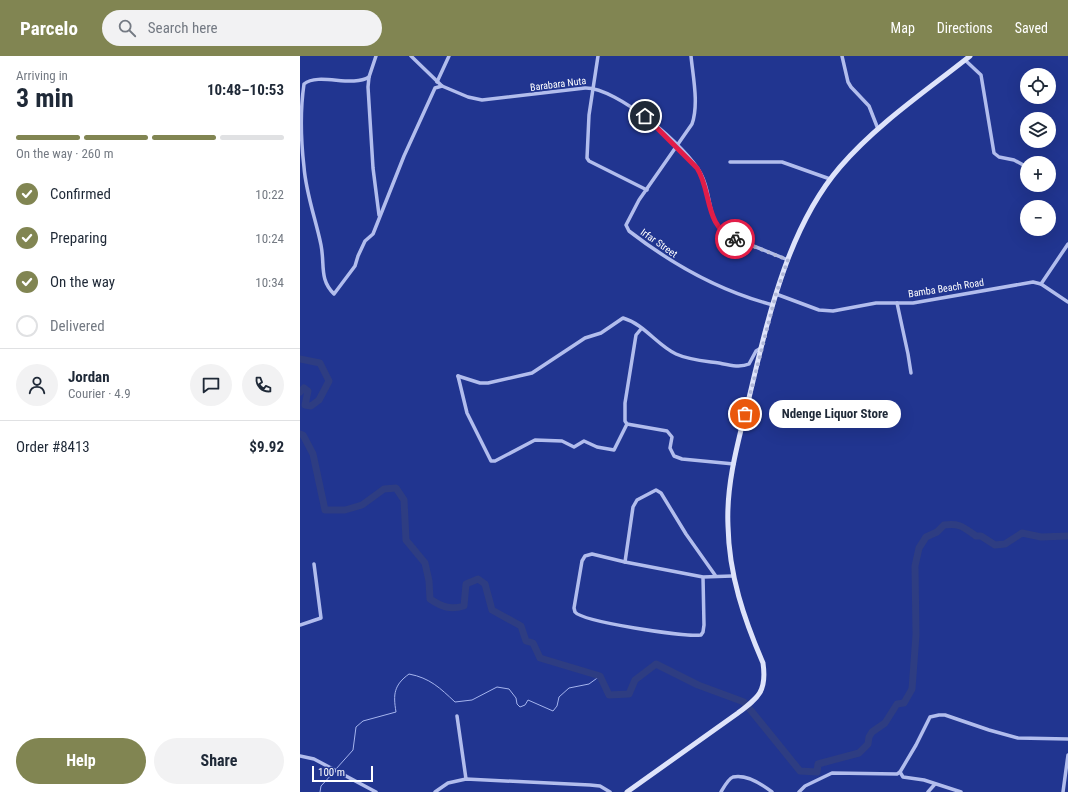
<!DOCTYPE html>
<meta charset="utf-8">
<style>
:root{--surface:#fff;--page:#f2f2f3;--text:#1f2937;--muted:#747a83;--line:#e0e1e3;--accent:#818552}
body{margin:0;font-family:"Roboto Condensed",sans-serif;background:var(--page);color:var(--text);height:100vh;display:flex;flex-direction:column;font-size:15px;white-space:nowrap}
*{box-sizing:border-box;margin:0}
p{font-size:13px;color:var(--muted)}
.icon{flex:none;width:22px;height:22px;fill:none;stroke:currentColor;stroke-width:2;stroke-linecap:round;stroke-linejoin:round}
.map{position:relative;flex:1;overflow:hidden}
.drawer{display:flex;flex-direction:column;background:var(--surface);width:300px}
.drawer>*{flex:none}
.controls{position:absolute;left:720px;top:12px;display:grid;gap:8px}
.controls a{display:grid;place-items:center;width:36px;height:36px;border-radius:50%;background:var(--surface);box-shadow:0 4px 16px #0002;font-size:20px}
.scale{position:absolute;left:12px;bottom:10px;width:61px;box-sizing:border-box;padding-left:4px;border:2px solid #fff;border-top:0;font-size:11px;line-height:14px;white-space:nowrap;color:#fff;-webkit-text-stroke:3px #213590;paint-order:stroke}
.pin{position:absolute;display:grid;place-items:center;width:34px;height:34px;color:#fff;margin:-17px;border:2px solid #fff;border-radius:50%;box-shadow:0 1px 4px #0007}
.courier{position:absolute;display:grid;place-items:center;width:40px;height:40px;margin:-20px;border:3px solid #e11d48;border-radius:50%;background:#fff;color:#222;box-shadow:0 1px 5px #0007}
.bubble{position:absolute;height:28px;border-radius:14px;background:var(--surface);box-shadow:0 4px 16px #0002;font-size:13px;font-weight:700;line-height:28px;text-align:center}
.overview em{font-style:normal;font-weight:700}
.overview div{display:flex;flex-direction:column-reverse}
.overview{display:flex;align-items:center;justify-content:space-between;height:68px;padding:0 16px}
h1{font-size:26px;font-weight:700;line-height:30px}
.bar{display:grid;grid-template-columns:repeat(4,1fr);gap:6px 4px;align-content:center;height:48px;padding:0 16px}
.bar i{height:5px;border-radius:3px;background:var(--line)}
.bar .active{background:var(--accent)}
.bar p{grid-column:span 4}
.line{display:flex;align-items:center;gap:10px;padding:0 16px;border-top:1px solid var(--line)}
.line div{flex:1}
.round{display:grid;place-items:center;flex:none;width:42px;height:42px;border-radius:21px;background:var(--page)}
ol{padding:0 16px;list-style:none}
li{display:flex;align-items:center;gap:12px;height:44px}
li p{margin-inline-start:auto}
li .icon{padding:4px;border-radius:50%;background:var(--accent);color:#fff;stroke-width:4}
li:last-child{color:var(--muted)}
li i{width:22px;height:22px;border:2px solid var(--line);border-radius:50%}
.cta{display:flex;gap:8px;margin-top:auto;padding:8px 16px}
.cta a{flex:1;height:46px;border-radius:24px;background:var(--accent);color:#fff;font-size:16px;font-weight:700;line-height:46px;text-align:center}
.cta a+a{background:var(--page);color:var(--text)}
header{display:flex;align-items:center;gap:24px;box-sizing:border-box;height:56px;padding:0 20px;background:var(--accent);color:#fff}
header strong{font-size:19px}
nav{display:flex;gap:22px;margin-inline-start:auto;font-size:14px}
.search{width:280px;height:36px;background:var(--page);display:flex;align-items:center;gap:10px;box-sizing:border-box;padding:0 14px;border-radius:22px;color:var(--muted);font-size:15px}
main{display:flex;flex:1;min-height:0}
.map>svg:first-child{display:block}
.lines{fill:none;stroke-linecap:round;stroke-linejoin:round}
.stream{stroke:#a5b4ee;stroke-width:1}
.river{stroke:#2e3d82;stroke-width:7}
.street{stroke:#b2bded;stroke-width:3.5}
.secondary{stroke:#dee3fa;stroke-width:5}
.done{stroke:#b1b8d8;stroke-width:4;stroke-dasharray:0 7.2}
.route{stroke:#e11d48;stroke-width:5}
.labels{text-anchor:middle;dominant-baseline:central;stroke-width:3;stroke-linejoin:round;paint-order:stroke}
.street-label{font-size:10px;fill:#fff;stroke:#213590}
</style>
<header>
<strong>Parcelo</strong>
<div class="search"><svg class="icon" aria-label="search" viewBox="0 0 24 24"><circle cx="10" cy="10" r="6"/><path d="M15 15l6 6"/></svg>Search here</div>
<nav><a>Map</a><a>Directions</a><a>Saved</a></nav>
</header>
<main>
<section class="drawer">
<div class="overview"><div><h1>3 min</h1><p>Arriving in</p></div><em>10:48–10:53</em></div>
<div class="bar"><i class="active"></i><i class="active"></i><i class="active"></i><i></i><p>On the way · 260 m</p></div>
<ol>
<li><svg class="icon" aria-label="check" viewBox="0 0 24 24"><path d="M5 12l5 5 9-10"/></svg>Confirmed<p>10:22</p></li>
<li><svg class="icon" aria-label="check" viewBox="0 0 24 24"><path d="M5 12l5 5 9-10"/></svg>Preparing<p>10:24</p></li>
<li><svg class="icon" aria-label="check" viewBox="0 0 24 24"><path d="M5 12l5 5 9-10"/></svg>On the way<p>10:34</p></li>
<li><i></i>Delivered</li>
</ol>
<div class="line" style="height:72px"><a class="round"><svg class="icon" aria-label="person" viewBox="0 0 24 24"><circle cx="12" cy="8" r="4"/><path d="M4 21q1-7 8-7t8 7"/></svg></a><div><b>Jordan</b><p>Courier · 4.9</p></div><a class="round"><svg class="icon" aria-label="chat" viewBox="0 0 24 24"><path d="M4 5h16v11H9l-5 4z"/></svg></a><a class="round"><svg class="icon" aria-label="phone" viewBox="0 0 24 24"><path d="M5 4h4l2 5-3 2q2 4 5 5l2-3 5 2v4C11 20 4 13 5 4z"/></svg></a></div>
<div class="line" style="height:52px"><div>Order #8413</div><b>$9.92</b></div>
<div class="cta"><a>Help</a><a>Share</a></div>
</section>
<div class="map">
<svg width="768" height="736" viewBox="0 0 768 736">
<rect width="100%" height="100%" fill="#213590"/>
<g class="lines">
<g class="stream">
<path d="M36 713 53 694 56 671 63 665 96 656C93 638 94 629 109 618 130 622 140 632 155 646L172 644 197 631 209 633 216 642 217 648 220 651 225 649 228 644 253 655 257 650 259 641 269 632 289 628 300 620"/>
<polyline points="20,736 21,730 34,716"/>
</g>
<g class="river">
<polyline points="0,303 20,307 29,325 19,344 11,350 5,349 8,335 4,332 0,336"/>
<path d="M0 378 3 379 13 398 25 454H45L62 449 84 433 96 432 104 444 106 484 125 507 129 525 130 543C142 551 150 554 164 550L166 528 178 523 185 528 192 554 221 570 226 585 233 587 240 602 300 620 309 639 329 638 335 624 356 608 398 629 444 646 500 715 517 716 518 708 559 697 568 688 569 681 572 676 585 667 597 648 604 647 612 633 616 579 615 510 619 492 626 481 637 476 644 469C660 467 663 471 676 480H681L695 489 705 488 722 477 741 481 768 480"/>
</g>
<g class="street">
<polyline points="76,0 69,21 68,31 73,112 79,159"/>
<path d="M111 0 142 30 168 41 182 44 285 32C317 31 387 91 401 118 413 140 405 165 429 180L488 204"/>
<polyline points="298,0 289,59 287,102 289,105 347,134"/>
<path d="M391 0C393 21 399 48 392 68L339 144 326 169 329 175C373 209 419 235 473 249"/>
<polyline points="542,0 548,26 551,31 569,50 578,73"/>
<polyline points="665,4 681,19 694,97 699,101 714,104 727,111"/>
<path d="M69 21C52 32 19 16 4 28 0 55 1 85 4 111 6 138 16 164 21 189 25 209 19 223 34 238L55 210 58 200 65 185 73 178 104 100 135 32 142 30"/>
<polyline points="137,26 149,0"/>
<polyline points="430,106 482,106 530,123"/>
<polyline points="741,228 768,188"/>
<polyline points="476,238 519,254 533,255 576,247 613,247 733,226 741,228 768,246"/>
<polyline points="597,247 608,298 611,317"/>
<polyline points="341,273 336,279 325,347 325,365 327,368 367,375 372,381 370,392 374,400 382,403 434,408"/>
<path d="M158 320 180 327H188L232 317 285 282 301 277 323 262C344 268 357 289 376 298 389 304 405 305 419 307 429 309 440 312 449 308L456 295 461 292"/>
<polyline points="158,320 167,357 191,405 195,405 235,384 262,385 274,391 284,385 297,391 314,394 327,368"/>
<polyline points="325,506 333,451 337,444 356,434 361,437 386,478 415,519"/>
<path d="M403 521 404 569 403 576 401 579C384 581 283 566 275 556L274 552 282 505 285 500 292 498 325 506 403 521 432 520"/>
<polyline points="0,569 21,562 14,508"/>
<polyline points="157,660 166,723"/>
<polyline points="0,700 14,703 76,736"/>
<polyline points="135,736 148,727 166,723 290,729 300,730 310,736"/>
<path d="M421 736C424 731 428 723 433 721 446 718 463 729 472 736"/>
<polyline points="499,736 505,730 532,717 597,718 600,716"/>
<polyline points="628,736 635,728"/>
<polyline points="661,736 624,724 603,721 600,716 616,689 630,661 639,659 645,659 689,674 718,682 768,683"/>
<polyline points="763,736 768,699"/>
</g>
<path class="secondary" d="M327 736 438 657C459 641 467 635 463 607 444 563 429 519 428 470 426 428 438 386 448 346 467 267 486 174 540 111 577 68 626 35 670 0"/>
</g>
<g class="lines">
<polyline class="done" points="435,183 488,204 476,238 445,358"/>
<path class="route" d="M345 60 397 112C412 135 404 171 435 183"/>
</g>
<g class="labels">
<g class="street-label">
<text transform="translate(258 28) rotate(-7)">Barabara Nuta</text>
<text transform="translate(359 187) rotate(35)">Irfar Street</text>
<text transform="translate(646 232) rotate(-9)">Bamba Beach Road</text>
</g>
</g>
</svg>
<div class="controls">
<a><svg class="icon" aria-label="locate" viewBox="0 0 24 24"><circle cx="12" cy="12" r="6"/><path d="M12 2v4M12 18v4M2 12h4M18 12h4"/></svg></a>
<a><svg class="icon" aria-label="layers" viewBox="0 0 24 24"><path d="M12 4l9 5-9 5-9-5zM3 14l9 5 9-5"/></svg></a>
<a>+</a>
<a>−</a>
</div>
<div class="scale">100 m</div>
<div class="pin" style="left:445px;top:358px;background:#ea580c"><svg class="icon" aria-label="bag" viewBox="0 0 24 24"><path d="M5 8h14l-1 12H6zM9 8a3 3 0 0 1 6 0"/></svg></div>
<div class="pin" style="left:345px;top:60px;background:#1f2937"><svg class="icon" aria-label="home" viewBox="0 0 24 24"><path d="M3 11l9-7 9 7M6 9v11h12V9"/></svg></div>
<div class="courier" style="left:435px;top:183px"><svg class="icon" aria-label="bike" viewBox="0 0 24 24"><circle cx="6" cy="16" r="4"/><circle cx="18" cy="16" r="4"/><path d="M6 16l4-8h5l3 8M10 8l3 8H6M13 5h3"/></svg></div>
<div class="bubble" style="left:469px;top:344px;width:132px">Ndenge Liquor Store</div>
</div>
</main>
